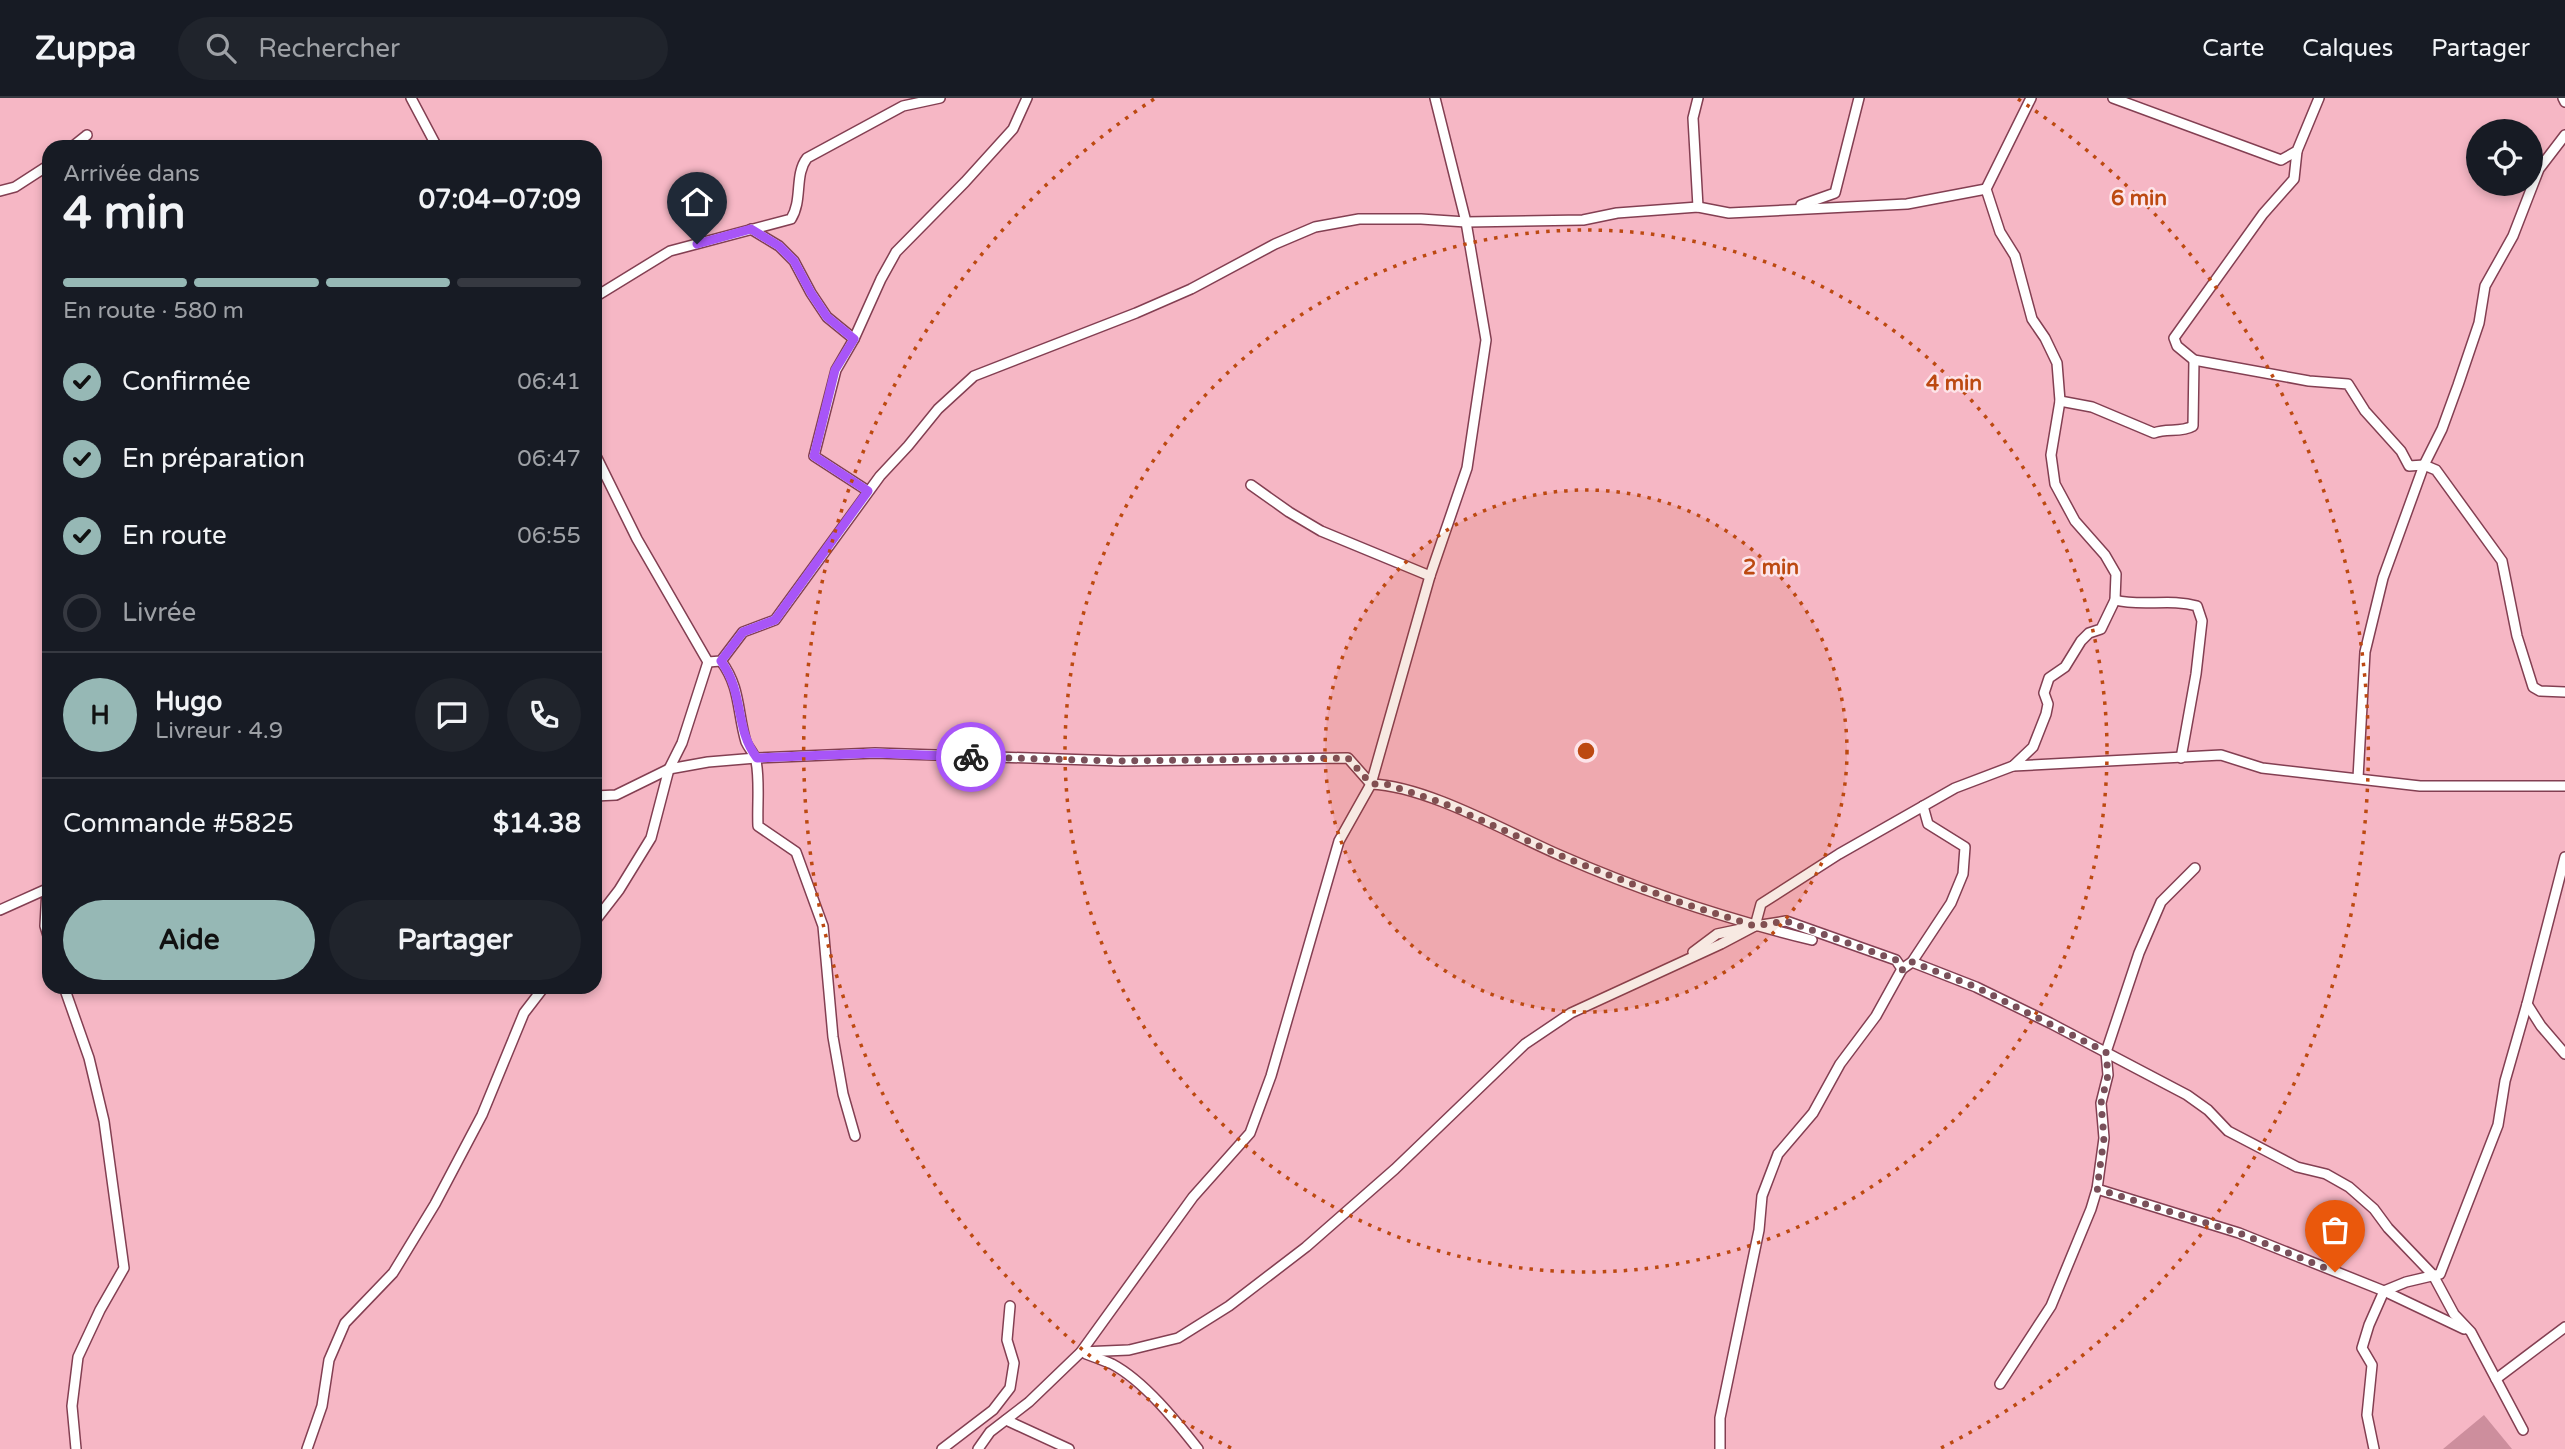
<!DOCTYPE html>
<html lang="fr">
<meta charset="utf-8">
<style>
:root{--surface:#171b24;--page:#20242c;--text:#f1f3f6;--muted:#9ea1a6;--line:#363941;--accent:#96b8b5}
body{margin:0;font-family:"Varela Round",sans-serif;background:var(--page);color:var(--text);height:100vh;display:flex;flex-direction:column;font-size:26px;white-space:nowrap}
*{box-sizing:border-box;margin:0}
p{font-size:23px;color:var(--muted)}
.icon{flex:none;width:38px;height:38px;fill:none;stroke:currentColor;stroke-width:2;stroke-linecap:round;stroke-linejoin:round}
.map{position:relative;flex:1;overflow:hidden}
.panel{position:absolute;left:42px;top:42px;width:560px;height:854px;display:flex;flex-direction:column;background:var(--surface);border-radius:21px;box-shadow:0 4px 10px #0003}
.panel>*{flex:none}
.buttons{position:absolute;left:2466px;top:21px;display:grid;gap:14px}
.buttons a{display:grid;place-items:center;width:77px;height:77px;border-radius:50%;background:var(--surface);box-shadow:0 4px 10px #0003;font-size:35px}
.pin{position:absolute;display:grid;place-items:center;width:60px;height:60px;color:#fff;margin:-72px -30px;border-radius:50% 50% 50% 0;rotate:-45deg;box-shadow:0 0 7px #0007}
.pin .icon{rotate:45deg}
.courier{position:absolute;display:grid;place-items:center;width:70px;height:70px;margin:-35px;border:5px solid #a855f7;border-radius:50%;background:#fff;color:#222;box-shadow:0 2px 9px #0007}
.overview em{font-style:normal;font-weight:700}
.overview div{display:flex;flex-direction:column-reverse}
.overview{display:flex;align-items:center;justify-content:space-between;height:119px;padding:0 21px}
h1{font-size:46px;font-weight:700;line-height:52px}
.bar{display:grid;grid-template-columns:repeat(4,1fr);gap:10px 7px;align-content:center;height:84px;padding:0 21px}
.bar i{height:9px;border-radius:5px;background:var(--line)}
.bar .active{background:var(--accent)}
.bar p{grid-column:span 4}
.line{display:flex;align-items:center;gap:18px;padding:0 21px;border-top:2px solid var(--line)}
.line div{flex:1}
.round{display:grid;place-items:center;flex:none;width:74px;height:74px;border-radius:37px;background:var(--page)}
ol{padding:0 21px;list-style:none}
li{display:flex;align-items:center;gap:21px;height:77px}
li p{margin-inline-start:auto}
li .icon{padding:7px;border-radius:50%;background:var(--accent);color:#111;stroke-width:4}
li:last-child{color:var(--muted)}
li i{width:38px;height:38px;border:4px solid var(--line);border-radius:50%}
.action{display:flex;gap:14px;margin-top:auto;padding:14px 21px}
.action a{flex:1;height:80px;border-radius:42px;background:var(--accent);color:#111;font-size:28px;font-weight:700;line-height:80px;text-align:center}
.action a+a{background:var(--page);color:var(--text)}
header{display:flex;align-items:center;gap:42px;box-sizing:border-box;height:98px;padding:0 35px;background:var(--surface);border-bottom:2px solid var(--line)}
header strong{font-size:33px}
nav{display:flex;gap:38px;margin-inline-start:auto;font-size:24px}
.search{width:490px;height:63px;background:var(--page);display:flex;align-items:center;gap:18px;box-sizing:border-box;padding:0 24px;border-radius:38px;color:var(--muted);font-size:26px}
.map>svg:first-child{display:block}
.green{fill:#cd8e9d}
.lines{fill:none;stroke-linecap:round;stroke-linejoin:round}
.street-casing{stroke:#833f52;stroke-width:12}
.street{stroke:#fff;stroke-width:9}
.done{stroke:#79505a;stroke-width:7;stroke-dasharray:0 12.6}
.route{stroke:#a855f7;stroke-width:9}
.ring{fill:none;stroke:#bc4911;stroke-width:3.5;stroke-dasharray:3.5 7}
.centre{fill:#bc4911;stroke:#fde4e9;stroke-width:3.5}
.ring-label{font-size:21px;text-anchor:middle;font-weight:bold;fill:#bc4911;stroke:#fde4e9;stroke-width:5;stroke-linejoin:round;paint-order:stroke}
</style>
<header>
<strong>Zuppa</strong>
<div class="search"><svg class="icon" aria-label="search" viewBox="0 0 24 24"><circle cx="10" cy="10" r="6"/><path d="M15 15l6 6"/></svg>Rechercher</div>
<nav><a>Carte</a><a>Calques</a><a>Partager</a></nav>
</header>
<div class="map">
<svg width="2565" height="1351" viewBox="0 0 2565 1351">
<rect width="100%" height="100%" fill="#f6b7c5"/>
<polygon class="green" points="2484,1317 2512,1351 2443,1351"/>
<g class="lines">
<defs>
<g id="street">
<polyline points="411,0 437,49"/>
<polyline points="1698,0 1693,20 1698,109"/>
<polyline points="2113,0 2281,62 2297,53 2319,0"/>
<polyline points="2563,0 2565,4"/>
<polyline points="72,49 87,37"/>
<polyline points="2297,53 2294,81 2263,116 2174,240 2177,248 2194,262 2309,283 2348,286 2365,313 2401,353 2409,368 2424,367 2436,372 2502,463 2517,538 2533,589 2540,593 2565,594"/>
<polyline points="0,93 15,89 49,67"/>
<polyline points="1801,107 1835,95 1859,0"/>
<polyline points="751,131 779,148 794,163 811,195 827,219 854,241"/>
<path d="M595 199 670 153 791 121C803 102 794 77 807 60L903 8 940 0"/>
<path d="M2060 303 2092 309 2154 335C2167 330 2181 335 2193 328L2194 262"/>
<polyline points="595,356 637,441 708,564 682,645 669,671 651,740 619,792 595,823"/>
<polyline points="1251,387 1289,414 1321,433 1430,478"/>
<polyline points="868,393 814,358 836,272 854,241 881,181 896,154 965,84 1013,31 1027,0"/>
<path d="M2115 502C2142 509 2170 500 2197 508L2202 523 2196 576 2181 660"/>
<path d="M721 563C741 590 737 614 746 644 749 651 755 656 756 663 760 683 757 707 758 728L796 754 823 828 833 939 843 996 855 1038"/>
<polyline points="708,564 721,563 743,534 775,522 880,378 908,348 938,311 974,278 1136,215 1191,191 1275,146 1315,129 1359,121 1421,121 1466,124 1583,122 1617,115 1698,109 1729,115 1907,106 1986,91"/>
<polyline points="2013,668 2033,649 2046,616 2048,606 2044,595 2049,580 2065,569 2081,543 2089,535 2101,531 2115,502 2116,476 2105,457 2075,423 2055,386 2051,357 2060,303 2057,265 2045,240 2032,221 2015,158 2000,134 1986,91 2031,0"/>
<polyline points="2358,680 2365,554 2383,480 2424,367 2442,331 2458,287 2479,225 2485,188 2513,138 2539,71 2565,37"/>
<path d="M595 698 616 697 669 671 708 664 756 660 875 655 1120 663 1348 660 1371 686C1428 688 1510 736 1564 759 1644 794 1727 821 1812 842"/>
<polyline points="47,791 45,828 49,841"/>
<polyline points="0,812 49,790"/>
<polyline points="1693,854 1717,836 1755,828 1761,806 1839,756 1955,690 2013,668 2221,657 2262,670 2420,688 2565,688"/>
<polyline points="1912,864 1951,805 1963,776 1965,749 1928,726 1923,708"/>
<polyline points="64,889 89,960 104,1023 124,1170 100,1212 78,1259 72,1308 76,1351"/>
<polyline points="2527,906 2541,928 2565,956"/>
<polyline points="2097,1091 2239,1135 2384,1193 2464,1231"/>
<polyline points="1081,1254 1129,1252 1178,1240 1229,1208 1306,1149 1395,1071 1525,946 1571,915 1721,846 1755,828 1786,823 1896,862 1902,871 1912,864 1976,889 2050,925 2187,997 2208,1012 2228,1033 2297,1069 2326,1076 2349,1089 2374,1111 2388,1130 2433,1177 2454,1216 2471,1234 2523,1332"/>
<path d="M1086 1256C1094 1259 1103 1262 1112 1266 1144 1283 1176 1323 1198 1351"/>
<polyline points="2496,1281 2565,1229"/>
<polyline points="2000,1286 2051,1208 2091,1111 2097,1091 2104,1040 2101,1005 2108,977 2106,954 2139,855 2161,804 2195,770"/>
<polyline points="1006,1322 1069,1351"/>
<polyline points="307,1351 322,1308 329,1262 345,1225 393,1175 435,1106 482,1017 524,915 544,889"/>
<polyline points="942,1351 993,1312 1010,1290 1014,1265 1007,1242 1010,1208"/>
<polyline points="978,1351 990,1334 1029,1304 1081,1254 1193,1099 1250,1035 1271,978 1339,743 1371,686 1430,478 1467,370 1486,242 1466,124 1435,0"/>
<polyline points="1720,1351 1720,1320 1759,1132 1762,1098 1778,1056 1813,1015 1840,966 1876,918 1902,871"/>
<polyline points="2374,1351 2367,1317 2372,1267 2362,1250 2369,1227 2384,1193 2406,1184 2440,1176 2498,1027 2505,983 2527,906 2565,759"/>
</g>
</defs>
<use href="#street" class="street-casing"/>
<use href="#street" class="street"/>
</g>
<g class="lines">
<polyline class="done" points="971,659 1120,663 1348,660 1371,686 1386,686 1443,705 1566,760 1673,802 1755,828 1786,823 1896,862 1902,872 1912,864 1976,889 2106,954 2108,977 2101,1005 2104,1040 2097,1091 2239,1135 2335,1174"/>
<path class="route" d="M697 146 751 131 779 148 794 163 811 195 827 219 854 241 835 272 814 358 868 393 775 522 743 534 721 563C745 596 734 630 757 660L875 655 971 659"/>
</g>
<circle cx="1586" cy="653" r="261" fill="#bc4911" fill-opacity=".12"/>
<g class="ring">
<circle cx="1586" cy="653" r="261"/>
<circle cx="1586" cy="653" r="521"/>
<path d="M1231 1350A782 782 0 0 1 1154 1M2018 1A782 782 0 0 1 1941 1350"/>
</g>
<circle cx="1586" cy="653" r="10" class="centre"/>
<g class="ring-label">
<text x="2139" y="107">6 min</text>
<text x="1954" y="292">4 min</text>
<text x="1771" y="476">2 min</text>
</g>
</svg>
<div class="buttons">
<a><svg class="icon" aria-label="locate" viewBox="0 0 24 24"><circle cx="12" cy="12" r="6"/><path d="M12 2v4M12 18v4M2 12h4M18 12h4"/></svg></a>
</div>
<div class="pin" style="left:2335px;top:1174px;background:#ea580c"><svg class="icon" aria-label="bag" viewBox="0 0 24 24"><path d="M5 8h14l-1 12H6zM9 8a3 3 0 0 1 6 0"/></svg></div>
<div class="pin" style="left:697px;top:146px;background:#1f2937"><svg class="icon" aria-label="home" viewBox="0 0 24 24"><path d="M3 11l9-7 9 7M6 9v11h12V9"/></svg></div>
<div class="courier" style="left:971px;top:659px"><svg class="icon" aria-label="bike" viewBox="0 0 24 24"><circle cx="6" cy="16" r="4"/><circle cx="18" cy="16" r="4"/><path d="M6 16l4-8h5l3 8M10 8l3 8H6M13 5h3"/></svg></div>
<section class="panel">
<div class="overview"><div><h1>4 min</h1><p>Arrivée dans</p></div><em>07:04–07:09</em></div>
<div class="bar"><i class="active"></i><i class="active"></i><i class="active"></i><i></i><p>En route · 580 m</p></div>
<ol>
<li><svg class="icon" aria-label="check" viewBox="0 0 24 24"><path d="M5 12l5 5 9-10"/></svg>Confirmée<p>06:41</p></li>
<li><svg class="icon" aria-label="check" viewBox="0 0 24 24"><path d="M5 12l5 5 9-10"/></svg>En préparation<p>06:47</p></li>
<li><svg class="icon" aria-label="check" viewBox="0 0 24 24"><path d="M5 12l5 5 9-10"/></svg>En route<p>06:55</p></li>
<li><i></i>Livrée</li>
</ol>
<div class="line" style="height:126px"><b class="round" style="background:var(--accent);color:#111">H</b><div><b>Hugo</b><p>Livreur · 4.9</p></div><a class="round"><svg class="icon" aria-label="chat" viewBox="0 0 24 24"><path d="M4 5h16v11H9l-5 4z"/></svg></a><a class="round"><svg class="icon" aria-label="phone" viewBox="0 0 24 24"><path d="M5 4h4l2 5-3 2q2 4 5 5l2-3 5 2v4C11 20 4 13 5 4z"/></svg></a></div>
<div class="line" style="height:91px"><div>Commande #5825</div><b>$14.38</b></div>
<div class="action"><a>Aide</a><a>Partager</a></div>
</section>
</div>
